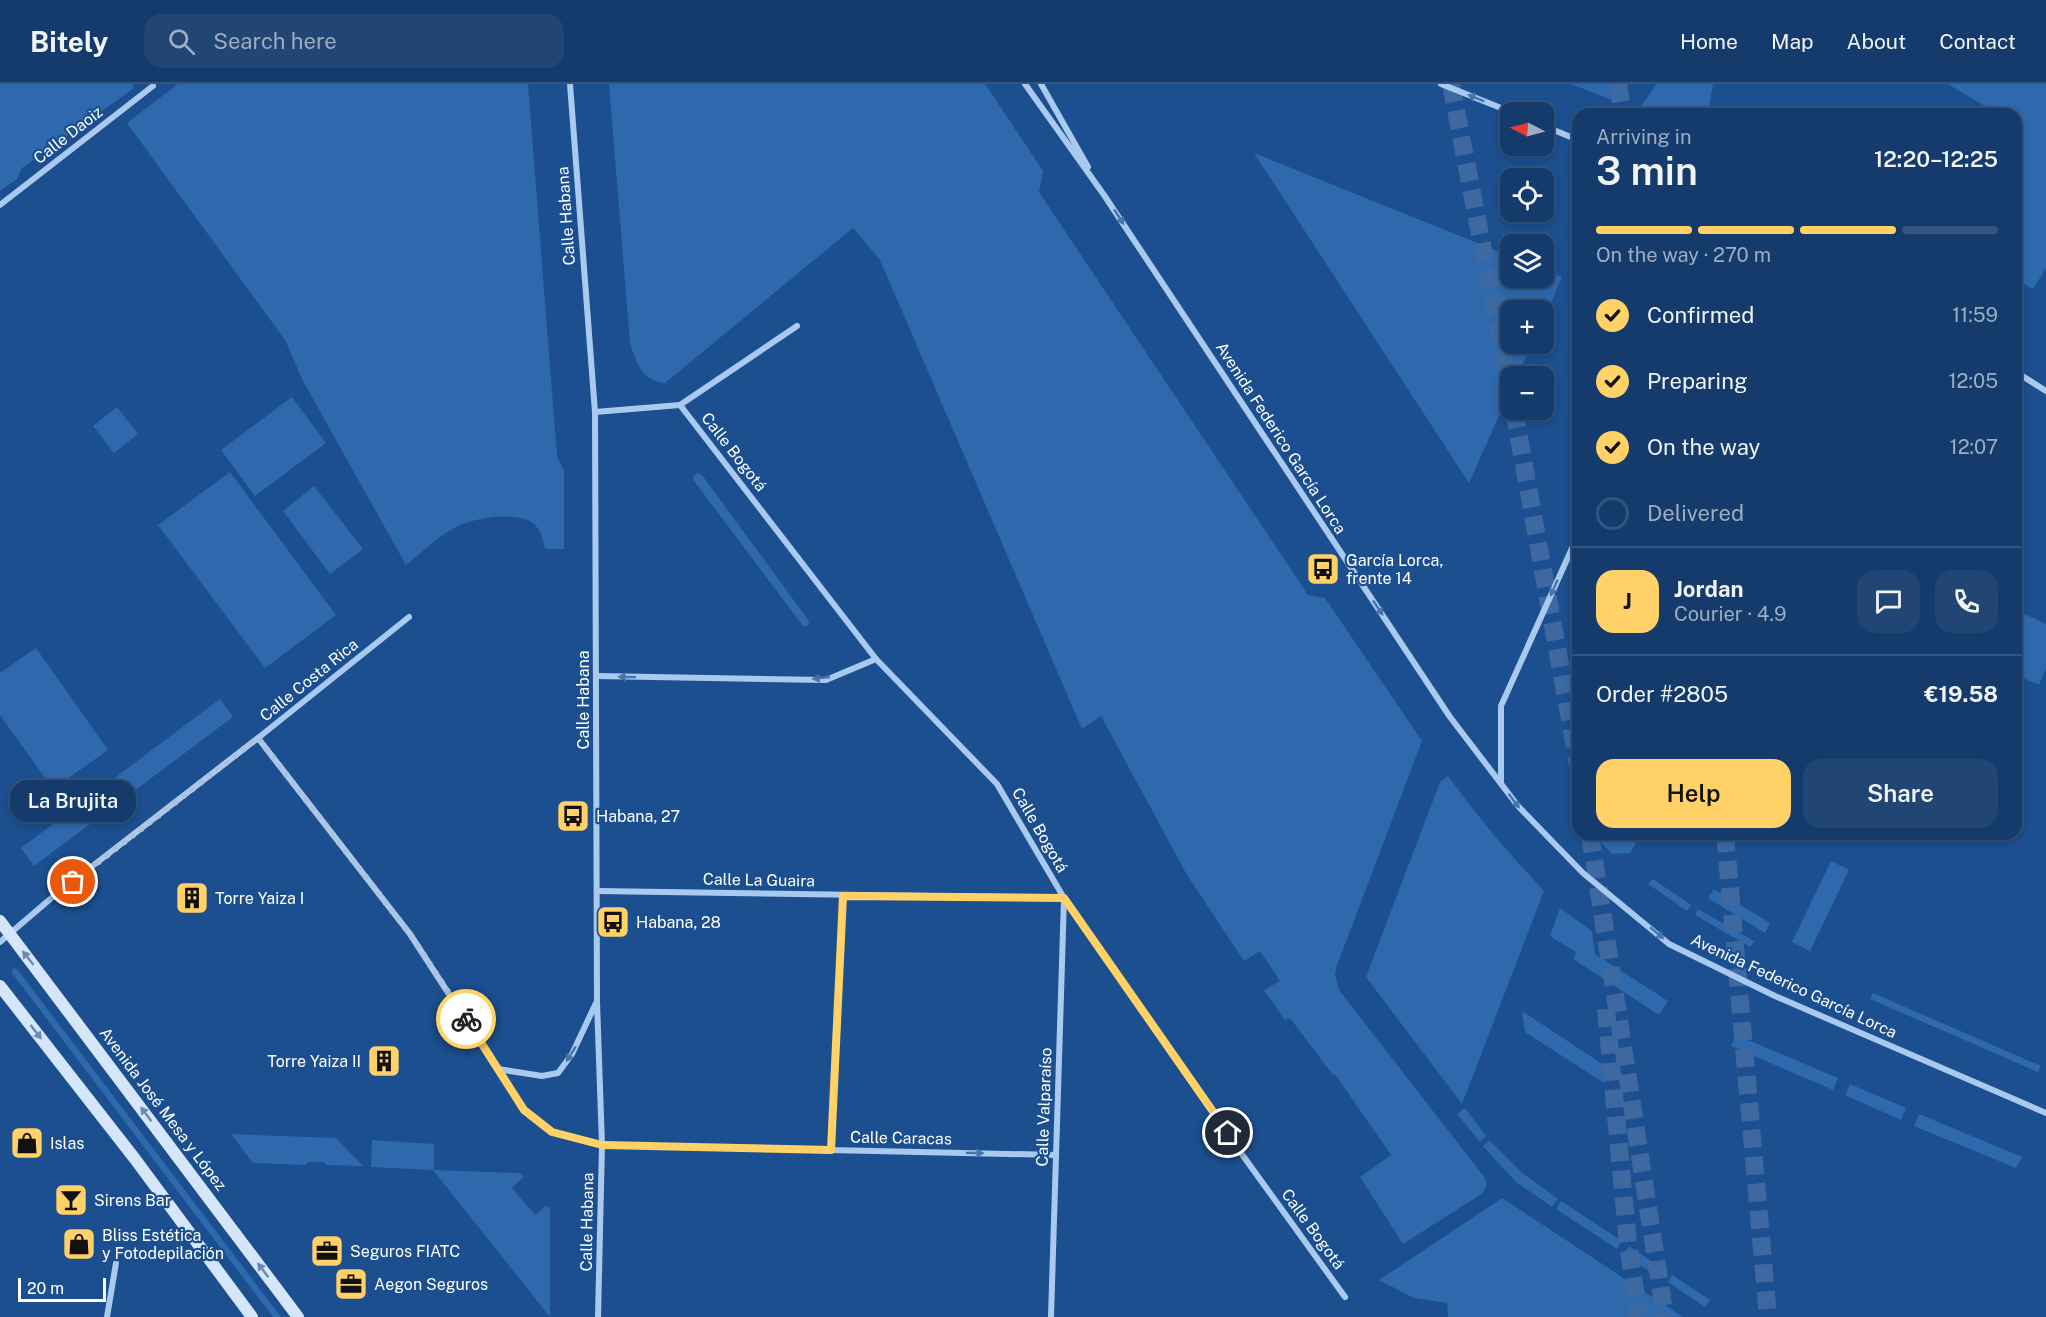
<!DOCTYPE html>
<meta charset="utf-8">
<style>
:root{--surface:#143b6b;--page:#214673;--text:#f1f3f6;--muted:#9dadc1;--line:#33557e;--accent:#ffd166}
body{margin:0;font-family:"Public Sans",sans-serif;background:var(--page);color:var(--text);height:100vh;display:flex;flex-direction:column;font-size:22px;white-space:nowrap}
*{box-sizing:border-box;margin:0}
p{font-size:20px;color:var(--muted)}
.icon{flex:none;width:33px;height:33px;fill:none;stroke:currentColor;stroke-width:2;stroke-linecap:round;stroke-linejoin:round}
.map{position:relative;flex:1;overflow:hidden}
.details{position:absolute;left:1572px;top:24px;width:450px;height:732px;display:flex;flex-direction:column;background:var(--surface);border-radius:18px;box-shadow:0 3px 9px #0003,0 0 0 2px var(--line)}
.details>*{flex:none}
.needle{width:39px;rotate:276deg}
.tools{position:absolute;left:1500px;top:18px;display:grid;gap:12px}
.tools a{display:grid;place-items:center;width:54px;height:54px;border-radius:12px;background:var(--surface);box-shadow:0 3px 9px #0003,0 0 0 2px var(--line);font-size:30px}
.scale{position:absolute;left:18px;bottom:15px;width:88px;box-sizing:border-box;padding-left:6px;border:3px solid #fff;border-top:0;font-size:16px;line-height:21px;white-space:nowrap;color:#fff;-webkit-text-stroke:4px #1b4f8f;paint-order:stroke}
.pin{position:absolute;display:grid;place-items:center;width:51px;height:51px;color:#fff;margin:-26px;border:3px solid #fff;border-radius:50%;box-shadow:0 2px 6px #0007}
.courier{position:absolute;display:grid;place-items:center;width:60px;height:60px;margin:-30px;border:4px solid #ffd166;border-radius:50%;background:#fff;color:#222;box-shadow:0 2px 8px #0007}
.bubble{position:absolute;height:42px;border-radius:18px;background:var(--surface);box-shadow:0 3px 9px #0003,0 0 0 2px var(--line);font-size:20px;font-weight:600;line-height:42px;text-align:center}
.summary em{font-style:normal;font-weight:600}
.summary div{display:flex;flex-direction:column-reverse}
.summary{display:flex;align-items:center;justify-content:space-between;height:102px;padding:0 24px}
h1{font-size:39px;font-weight:600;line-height:45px}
.bar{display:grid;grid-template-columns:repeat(4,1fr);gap:9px 6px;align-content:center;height:72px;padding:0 24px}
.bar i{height:8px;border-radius:4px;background:var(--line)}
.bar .active{background:var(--accent)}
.bar p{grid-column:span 4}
.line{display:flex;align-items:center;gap:15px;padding:0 24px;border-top:2px solid var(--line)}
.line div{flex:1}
.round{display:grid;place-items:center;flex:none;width:63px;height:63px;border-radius:18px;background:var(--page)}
ol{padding:0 24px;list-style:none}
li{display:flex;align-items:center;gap:18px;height:66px}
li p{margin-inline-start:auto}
li .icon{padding:6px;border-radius:50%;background:var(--accent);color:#111;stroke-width:4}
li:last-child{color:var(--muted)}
li i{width:33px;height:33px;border:3px solid var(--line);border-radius:50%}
.cta{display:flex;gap:12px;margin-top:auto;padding:12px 24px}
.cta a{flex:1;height:69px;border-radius:18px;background:var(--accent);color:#111;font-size:24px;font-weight:600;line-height:69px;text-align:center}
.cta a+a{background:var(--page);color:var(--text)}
header{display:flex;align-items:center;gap:36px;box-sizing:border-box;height:84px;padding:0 30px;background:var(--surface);border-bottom:2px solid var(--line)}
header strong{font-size:28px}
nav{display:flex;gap:33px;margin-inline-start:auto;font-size:21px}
.search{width:420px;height:54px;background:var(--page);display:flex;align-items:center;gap:15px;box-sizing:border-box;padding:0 21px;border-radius:18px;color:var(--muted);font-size:22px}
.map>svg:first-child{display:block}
.green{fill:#2e69ad}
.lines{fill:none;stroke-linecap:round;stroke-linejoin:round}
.highway-tunnel{stroke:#3d69a0;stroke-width:18;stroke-dasharray:18 9;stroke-linecap:butt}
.street{stroke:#a9c9ee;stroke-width:6}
.secondary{stroke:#d6e6fa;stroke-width:12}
.oneway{fill:#4674ac}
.oneway2{fill:#668bba}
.done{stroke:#afc1d8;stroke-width:6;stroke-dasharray:0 10.8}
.route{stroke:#ffd166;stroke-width:8}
.labels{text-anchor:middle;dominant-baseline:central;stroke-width:4.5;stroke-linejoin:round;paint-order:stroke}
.street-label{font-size:16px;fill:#fff;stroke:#1b4f8f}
.poi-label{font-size:16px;fill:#fff;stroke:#1b4f8f;text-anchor:start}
</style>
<header>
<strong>Bitely</strong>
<div class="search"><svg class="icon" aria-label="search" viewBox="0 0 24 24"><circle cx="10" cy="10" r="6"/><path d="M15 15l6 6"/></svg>Search here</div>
<nav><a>Home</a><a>Map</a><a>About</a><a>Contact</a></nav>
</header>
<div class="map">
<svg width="2046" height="1233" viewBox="0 0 2046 1233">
<rect width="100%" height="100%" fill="#1b4f8f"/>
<g class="green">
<polygon points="0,0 133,0 133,5 22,84 17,95 0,107"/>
<path d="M178 0H528L557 372 564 387V465H545C543 457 541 446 534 440 517 426 471 434 454 444 437 453 421 469 406 481L303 297 285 256 127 39Z"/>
<path d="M609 0H985L1043 87 1039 108 1308 511 1325 514 1422 657 1336 884 1335 891 1339 906 1485 1094 1487 1100 1483 1109 1403 1160 1360 1093 1391 1071 1335 990 1333 991 1290 934 1285 936 1264 906 1280 897 1260 867 1244 877 1187 791 1101 632 1082 645 880 176 853 144 665 299C642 297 636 278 630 259Z"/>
<polygon points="1571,0 1621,0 1628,3 1617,18"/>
<polygon points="1657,0 1713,0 1708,30 1648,30 1638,26"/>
<polygon points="1948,0 2046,0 2046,184 2033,205 2016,195 2016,86 2021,78 2016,74 2016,30 1998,30"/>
<polygon points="1254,69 1510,172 1510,194 1544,194 1544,186 1562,193 1544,235 1544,226 1510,226 1510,260 1532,260 1517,292 1510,292 1510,307 1469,399"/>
<polygon points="292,313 326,359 255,412 221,366"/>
<polygon points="117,323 138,350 114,369 93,342"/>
<polygon points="230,388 336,531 265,584 158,441"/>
<polygon points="697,389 702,391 809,537 808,542 803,542 694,397 693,393"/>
<polygon points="314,402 363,465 330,490 283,427"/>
<polygon points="2016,526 2046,540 2046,584 2039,601 2016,591"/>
<polygon points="36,564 108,666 53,705 0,631 0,589"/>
<polygon points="220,615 233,633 34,782 21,764"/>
<path d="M1448 692C1478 733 1509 770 1544 807L1462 1020 1366 893 1440 698Z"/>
<polygon points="1593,750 1626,750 1637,757 1630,769 1612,770"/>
<polygon points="1831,777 1849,786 1810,867 1792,858"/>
<polygon points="1653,795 1691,821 1687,827 1648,800"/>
<polygon points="1714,805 1770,839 1765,849 1708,814"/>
<polygon points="1560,824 1592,847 1595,870 1668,917 1659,931 1573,875 1576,868 1550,852"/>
<polygon points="1698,825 1754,857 1750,863 1695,831"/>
<polygon points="13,884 17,885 281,1233 273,1233 12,889"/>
<polygon points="1873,909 2041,982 2038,988 1870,915"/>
<polygon points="1522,927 1613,987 1604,999 1525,948"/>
<polygon points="1736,951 1838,994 1833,1006 1731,962"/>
<polygon points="1850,1000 1906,1024 1901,1036 1845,1011"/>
<polygon points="1465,1024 1486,1052 1480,1058 1457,1030"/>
<polygon points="1919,1030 2022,1073 2016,1084 1914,1042"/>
<polygon points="231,1050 336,1054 363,1082 326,1081 324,1078 309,1078 305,1081 253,1079"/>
<polygon points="372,1056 434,1060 434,1086 520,1089 524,1093 512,1104 535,1131 546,1122 550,1124 550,1233 433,1086 371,1083"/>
<polygon points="1489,1056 1521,1088 1558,1115 1552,1123 1516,1098 1483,1062"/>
<polygon points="1502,1114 1683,1233 1448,1233 1447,1219 1414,1214 1379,1196"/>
<polygon points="1561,1117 1622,1157 1617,1165 1556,1125"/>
<polygon points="1629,1162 1666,1187 1661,1195 1624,1170"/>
<polygon points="1672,1191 1710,1216 1705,1223 1668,1198"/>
</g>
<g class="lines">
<g class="highway-tunnel">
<polyline points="1451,0 1510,306"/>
<polyline points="1618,0 1623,30"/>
<polyline points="1514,326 1578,680"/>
<polyline points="1590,750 1665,1233"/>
<polyline points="1725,750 1768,1233"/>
<polyline points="1606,925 1628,1160 1639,1233"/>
</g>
<g class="street">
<polyline points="570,0 595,328 597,918 602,1061 598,1233"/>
<polyline points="1025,0 1104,111 1450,633 1518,722 1547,752 1583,789 1669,860 1775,912 2046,1029"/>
<polyline points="1041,0 1088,83"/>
<polyline points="1441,0 1511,28"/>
<polyline points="1544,42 1578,56"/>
<polyline points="0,121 153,2"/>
<polyline points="2016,288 2046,307"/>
<polyline points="680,321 876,575 997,700 1064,814 1241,1069 1345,1213"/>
<polyline points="595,328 680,321 797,242"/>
<polyline points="596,592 826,596 876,575"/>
<polyline points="258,654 410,850 524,1026 552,1048 602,1061 1056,1071"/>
<polyline points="1501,698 1501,622 1578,451"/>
<polyline points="597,807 1064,814 1051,1233"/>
<polyline points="0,858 55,811 258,654 409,533"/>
<polyline points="498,985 542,992 558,989 572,970 596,919"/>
<polyline points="831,1066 843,812"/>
<polyline points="107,1233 116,1179"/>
</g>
<g class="secondary">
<polyline points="0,837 298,1233"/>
<polyline points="0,902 135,1075 252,1233"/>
</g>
</g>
<defs><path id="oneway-solid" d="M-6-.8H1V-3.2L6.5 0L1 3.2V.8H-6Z" transform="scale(1.5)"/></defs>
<g class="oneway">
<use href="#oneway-solid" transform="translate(1476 14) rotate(-158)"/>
<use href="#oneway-solid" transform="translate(1119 133) rotate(57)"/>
<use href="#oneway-solid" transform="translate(1554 504) rotate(114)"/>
<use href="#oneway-solid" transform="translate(1378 524) rotate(56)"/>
<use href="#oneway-solid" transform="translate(627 593) rotate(-179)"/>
<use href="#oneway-solid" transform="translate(821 594) rotate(174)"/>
<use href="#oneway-solid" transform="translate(1514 717) rotate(53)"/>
<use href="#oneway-solid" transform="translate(1657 849) rotate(40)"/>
<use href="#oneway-solid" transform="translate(571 970) rotate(122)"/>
<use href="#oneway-solid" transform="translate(975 1069) rotate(1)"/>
</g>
<g class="oneway2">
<use href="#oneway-solid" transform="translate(28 874) rotate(-128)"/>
<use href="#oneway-solid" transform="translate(36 948) rotate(52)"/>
<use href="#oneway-solid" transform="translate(146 1030) rotate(-127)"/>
<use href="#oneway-solid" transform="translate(263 1186) rotate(-127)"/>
</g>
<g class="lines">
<polyline class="done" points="73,798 258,654 410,850 466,935"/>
<polyline class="route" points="466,935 524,1026 552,1048 602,1061 831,1066 843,812 1064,814 1228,1049"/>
</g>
<defs>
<symbol id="bus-square" viewBox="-11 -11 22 22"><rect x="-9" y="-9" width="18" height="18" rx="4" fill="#ffd166" stroke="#1b4f8f"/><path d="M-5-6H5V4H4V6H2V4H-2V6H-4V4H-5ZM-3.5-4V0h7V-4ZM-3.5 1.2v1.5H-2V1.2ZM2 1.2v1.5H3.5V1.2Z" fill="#111"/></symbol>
<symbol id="building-square" viewBox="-11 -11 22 22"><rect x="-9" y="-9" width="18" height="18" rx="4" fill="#ffd166" stroke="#1b4f8f"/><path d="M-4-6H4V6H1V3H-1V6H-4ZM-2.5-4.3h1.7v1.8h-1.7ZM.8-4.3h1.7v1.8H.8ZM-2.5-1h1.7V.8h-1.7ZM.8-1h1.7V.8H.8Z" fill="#111"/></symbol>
<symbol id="shop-square" viewBox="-11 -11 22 22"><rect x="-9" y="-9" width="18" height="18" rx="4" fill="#ffd166" stroke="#1b4f8f"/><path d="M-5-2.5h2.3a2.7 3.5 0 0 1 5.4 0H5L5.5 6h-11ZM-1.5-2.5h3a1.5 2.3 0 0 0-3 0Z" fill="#111"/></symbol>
<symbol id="bar-square" viewBox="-11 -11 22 22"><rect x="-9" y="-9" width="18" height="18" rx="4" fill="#ffd166" stroke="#1b4f8f"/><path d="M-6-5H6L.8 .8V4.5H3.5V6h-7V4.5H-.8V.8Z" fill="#111"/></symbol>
<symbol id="office-square" viewBox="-11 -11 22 22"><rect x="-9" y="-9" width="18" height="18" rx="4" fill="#ffd166" stroke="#1b4f8f"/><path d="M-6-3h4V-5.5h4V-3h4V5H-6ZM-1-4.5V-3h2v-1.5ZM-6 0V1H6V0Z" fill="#111"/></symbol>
</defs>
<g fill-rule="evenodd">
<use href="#bus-square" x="1304" y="466" width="38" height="38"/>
<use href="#bus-square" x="554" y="713" width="38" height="38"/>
<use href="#building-square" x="173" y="795" width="38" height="38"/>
<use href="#bus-square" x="594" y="819" width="38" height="38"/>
<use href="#building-square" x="365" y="958" width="38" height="38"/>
<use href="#shop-square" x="8" y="1040" width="38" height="38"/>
<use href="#bar-square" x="52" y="1097" width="38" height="38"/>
<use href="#shop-square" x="60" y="1141" width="38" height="38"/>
<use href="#office-square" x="308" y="1148" width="38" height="38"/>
<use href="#office-square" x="332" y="1181" width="38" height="38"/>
</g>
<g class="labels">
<g class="street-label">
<text transform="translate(68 51) rotate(-38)">Calle Daoiz</text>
<text transform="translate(566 132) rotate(-94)">Calle Habana</text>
<text transform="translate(1281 354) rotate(57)">Avenida Federico García Lorca</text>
<text transform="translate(734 368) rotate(52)">Calle Bogotá</text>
<text transform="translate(309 596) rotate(-39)">Calle Costa Rica</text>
<text transform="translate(583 616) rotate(-90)">Calle Habana</text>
<text transform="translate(1040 746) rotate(60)">Calle Bogotá</text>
<text transform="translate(759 796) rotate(1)">Calle La Guaira</text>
<text transform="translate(1794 902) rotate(25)">Avenida Federico García Lorca</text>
<text transform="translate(1044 1023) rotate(-88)">Calle Valparaíso</text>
<text transform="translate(163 1025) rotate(53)">Avenida José Mesa y López</text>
<text transform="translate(901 1054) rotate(1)">Calle Caracas</text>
<text transform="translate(587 1138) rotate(-89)">Calle Habana</text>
<text transform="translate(1313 1145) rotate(54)">Calle Bogotá</text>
</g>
<g class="poi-label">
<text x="1346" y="476">García Lorca,<tspan x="1346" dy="18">frente 14</tspan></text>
<text x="596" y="732">Habana, 27</text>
<text x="215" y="814">Torre Yaiza I</text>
<text x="636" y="838">Habana, 28</text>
<text x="361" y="977" text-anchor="end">Torre Yaiza II</text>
<text x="50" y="1059">Islas</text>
<text x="94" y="1116">Sirens Bar</text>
<text x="102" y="1151">Bliss Estética<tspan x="102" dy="18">y Fotodepilación</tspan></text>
<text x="350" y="1167">Seguros FIATC</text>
<text x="374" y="1200">Aegon Seguros</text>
</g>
</g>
</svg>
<div class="tools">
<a><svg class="needle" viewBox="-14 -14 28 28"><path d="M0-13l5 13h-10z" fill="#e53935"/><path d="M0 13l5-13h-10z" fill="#9dadc1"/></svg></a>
<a><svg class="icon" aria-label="locate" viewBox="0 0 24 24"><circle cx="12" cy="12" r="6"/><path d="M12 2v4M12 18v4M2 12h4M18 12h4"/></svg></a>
<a><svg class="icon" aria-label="layers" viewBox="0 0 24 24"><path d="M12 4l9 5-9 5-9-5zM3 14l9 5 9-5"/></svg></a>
<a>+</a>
<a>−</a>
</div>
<div class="scale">20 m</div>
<div class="pin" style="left:73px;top:798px;background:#ea580c"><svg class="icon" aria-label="bag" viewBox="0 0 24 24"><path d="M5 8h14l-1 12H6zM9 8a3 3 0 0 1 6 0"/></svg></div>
<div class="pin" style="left:1228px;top:1049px;background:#1f2937"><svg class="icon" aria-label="home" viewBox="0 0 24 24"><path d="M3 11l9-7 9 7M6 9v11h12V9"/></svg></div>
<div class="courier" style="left:466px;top:935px"><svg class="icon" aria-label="bike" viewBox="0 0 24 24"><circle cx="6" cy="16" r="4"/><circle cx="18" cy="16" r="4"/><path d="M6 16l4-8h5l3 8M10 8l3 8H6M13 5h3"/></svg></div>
<div class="bubble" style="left:10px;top:696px;width:126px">La Brujita</div>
<section class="details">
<div class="summary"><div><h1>3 min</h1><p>Arriving in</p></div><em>12:20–12:25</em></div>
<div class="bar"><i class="active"></i><i class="active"></i><i class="active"></i><i></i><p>On the way · 270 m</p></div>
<ol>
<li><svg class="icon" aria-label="check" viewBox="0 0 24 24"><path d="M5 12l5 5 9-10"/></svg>Confirmed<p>11:59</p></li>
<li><svg class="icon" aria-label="check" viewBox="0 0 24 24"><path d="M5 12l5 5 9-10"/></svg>Preparing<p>12:05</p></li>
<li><svg class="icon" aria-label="check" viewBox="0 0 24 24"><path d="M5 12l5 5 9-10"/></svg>On the way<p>12:07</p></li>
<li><i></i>Delivered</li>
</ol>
<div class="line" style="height:108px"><b class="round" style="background:var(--accent);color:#111">J</b><div><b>Jordan</b><p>Courier · 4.9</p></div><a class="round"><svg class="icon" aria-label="chat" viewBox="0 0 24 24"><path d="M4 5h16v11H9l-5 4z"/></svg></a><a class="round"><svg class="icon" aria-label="phone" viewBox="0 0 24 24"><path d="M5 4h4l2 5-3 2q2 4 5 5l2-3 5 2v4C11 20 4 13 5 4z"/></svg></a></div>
<div class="line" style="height:78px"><div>Order #2805</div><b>€19.58</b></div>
<div class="cta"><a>Help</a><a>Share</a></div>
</section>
</div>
